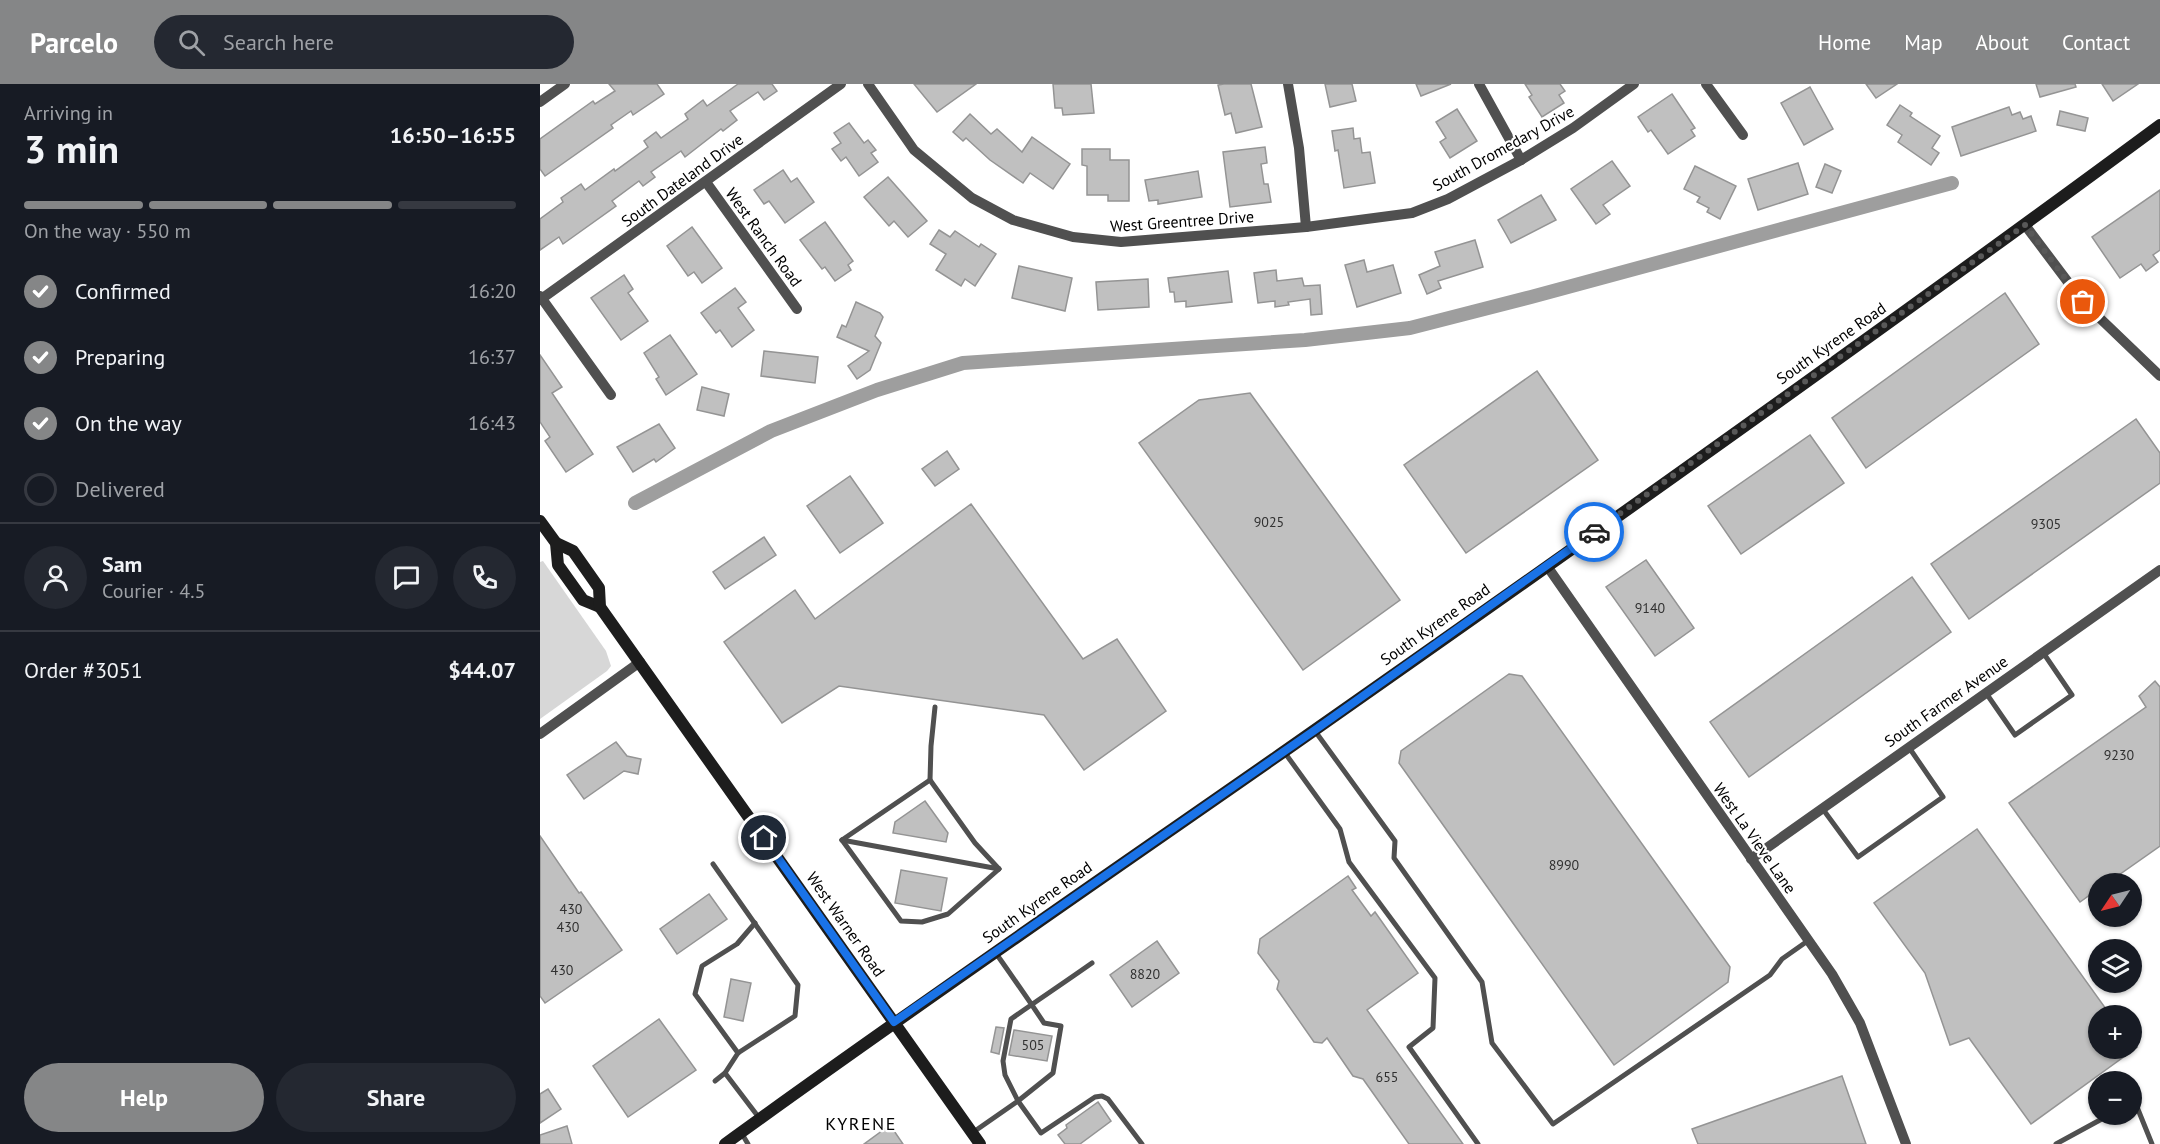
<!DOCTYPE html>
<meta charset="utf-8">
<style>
:root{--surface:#171b24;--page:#242831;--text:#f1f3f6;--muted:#9ea1a6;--line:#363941;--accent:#858687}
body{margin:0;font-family:"PT Sans",sans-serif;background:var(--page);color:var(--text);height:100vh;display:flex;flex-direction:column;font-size:22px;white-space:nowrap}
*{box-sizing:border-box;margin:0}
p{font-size:20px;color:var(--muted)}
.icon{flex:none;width:33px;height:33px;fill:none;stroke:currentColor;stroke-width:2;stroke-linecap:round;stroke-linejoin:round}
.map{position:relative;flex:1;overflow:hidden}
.details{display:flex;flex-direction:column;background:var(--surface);width:540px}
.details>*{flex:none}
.needle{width:39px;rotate:235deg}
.tools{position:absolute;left:1548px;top:789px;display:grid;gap:12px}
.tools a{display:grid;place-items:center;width:54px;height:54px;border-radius:50%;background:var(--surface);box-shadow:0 2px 4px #0004;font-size:30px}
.pin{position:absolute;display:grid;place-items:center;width:51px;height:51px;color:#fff;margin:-26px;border:3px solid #fff;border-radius:50%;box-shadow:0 2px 6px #0007}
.courier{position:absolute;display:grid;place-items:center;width:60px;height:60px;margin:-30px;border:4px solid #1a73e8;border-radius:50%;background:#fff;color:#222;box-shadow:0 2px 8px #0007}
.summary em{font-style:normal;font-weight:600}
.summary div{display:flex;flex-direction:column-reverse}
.summary{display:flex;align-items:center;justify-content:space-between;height:102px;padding:0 24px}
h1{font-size:39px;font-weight:600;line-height:45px}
.bar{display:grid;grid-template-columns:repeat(4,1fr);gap:9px 6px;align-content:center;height:72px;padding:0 24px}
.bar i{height:8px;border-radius:4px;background:var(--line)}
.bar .on{background:var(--accent)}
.bar p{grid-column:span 4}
.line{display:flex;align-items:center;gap:15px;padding:0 24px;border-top:2px solid var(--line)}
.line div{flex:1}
.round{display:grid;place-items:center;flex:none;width:63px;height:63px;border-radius:32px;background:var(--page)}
ol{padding:0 24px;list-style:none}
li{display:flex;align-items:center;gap:18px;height:66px}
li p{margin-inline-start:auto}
li .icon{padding:6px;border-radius:50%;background:var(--accent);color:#fff;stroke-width:4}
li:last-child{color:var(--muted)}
li i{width:33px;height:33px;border:3px solid var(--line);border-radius:50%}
.button{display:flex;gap:12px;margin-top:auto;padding:12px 24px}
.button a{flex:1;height:69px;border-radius:36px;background:var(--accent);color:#fff;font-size:24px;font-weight:600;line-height:69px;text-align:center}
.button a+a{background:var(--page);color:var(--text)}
header{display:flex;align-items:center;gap:36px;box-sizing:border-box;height:84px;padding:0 30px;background:var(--accent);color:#fff}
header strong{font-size:28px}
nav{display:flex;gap:33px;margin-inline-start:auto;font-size:21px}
.search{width:420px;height:54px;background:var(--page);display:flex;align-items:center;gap:15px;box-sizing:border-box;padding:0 21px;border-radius:33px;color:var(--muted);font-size:22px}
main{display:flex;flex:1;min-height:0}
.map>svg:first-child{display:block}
.green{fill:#d7d7d7}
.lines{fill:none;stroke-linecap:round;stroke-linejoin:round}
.canal{stroke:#9e9e9e;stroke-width:14}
.building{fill:#c0c0c0;stroke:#949494;stroke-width:1.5}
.service{stroke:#505050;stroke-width:5}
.minor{stroke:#505050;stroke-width:10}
.secondary{stroke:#1d1d1d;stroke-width:12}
.done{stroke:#595959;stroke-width:6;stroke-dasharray:0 10.8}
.route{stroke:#1a73e8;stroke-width:8}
.labels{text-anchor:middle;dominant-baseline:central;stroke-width:4.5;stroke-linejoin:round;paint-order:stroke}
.number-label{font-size:14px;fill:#303030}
.street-label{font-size:16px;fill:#000;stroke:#fff}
.neighbourhood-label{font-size:18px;letter-spacing:1.5px;fill:#000;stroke:#fff}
</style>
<header>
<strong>Parcelo</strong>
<div class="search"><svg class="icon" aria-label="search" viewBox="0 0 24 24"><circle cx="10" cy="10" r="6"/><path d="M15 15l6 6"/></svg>Search here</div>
<nav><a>Home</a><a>Map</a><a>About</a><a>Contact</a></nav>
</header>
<main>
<section class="details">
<div class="summary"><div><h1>3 min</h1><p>Arriving in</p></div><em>16:50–16:55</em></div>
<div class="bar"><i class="on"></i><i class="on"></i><i class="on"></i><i></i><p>On the way · 550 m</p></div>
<ol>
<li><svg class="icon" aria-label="check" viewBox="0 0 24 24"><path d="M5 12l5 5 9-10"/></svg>Confirmed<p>16:20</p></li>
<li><svg class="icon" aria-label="check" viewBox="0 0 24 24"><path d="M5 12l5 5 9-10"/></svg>Preparing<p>16:37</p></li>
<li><svg class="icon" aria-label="check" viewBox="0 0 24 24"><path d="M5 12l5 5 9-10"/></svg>On the way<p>16:43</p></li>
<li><i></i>Delivered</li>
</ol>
<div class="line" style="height:108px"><a class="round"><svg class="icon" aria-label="person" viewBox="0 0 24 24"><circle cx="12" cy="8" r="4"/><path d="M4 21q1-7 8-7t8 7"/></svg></a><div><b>Sam</b><p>Courier · 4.5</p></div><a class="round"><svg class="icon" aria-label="chat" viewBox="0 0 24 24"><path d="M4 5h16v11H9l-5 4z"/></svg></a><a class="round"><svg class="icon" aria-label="phone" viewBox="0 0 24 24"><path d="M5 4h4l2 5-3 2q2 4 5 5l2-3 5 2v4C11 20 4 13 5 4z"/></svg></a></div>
<div class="line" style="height:78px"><div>Order #3051</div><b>$44.07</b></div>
<div class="button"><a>Help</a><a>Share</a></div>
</section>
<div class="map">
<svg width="1620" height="1060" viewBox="0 0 1620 1060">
<rect width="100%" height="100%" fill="#fff"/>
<polygon class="green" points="3,477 66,567 71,582 67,587 0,635 0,478"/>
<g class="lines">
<polyline class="canal" points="95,419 231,347 337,306 423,279 765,256 870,244 991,213 1412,99"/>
</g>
<g class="building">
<polygon points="69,0 117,0 124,10 93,31 91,27 71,41 73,44 5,92 0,85 0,55 53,17 55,20 75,7"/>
<polygon points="198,0 232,0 237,7 224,16 218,8 190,27 197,36 183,47 181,45 145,73 141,67 111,88 115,93 103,102 99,97 72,117 76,122 23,160 19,153 0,166 0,135 23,118 21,114 41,100 45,106 74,85 75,87 108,63 104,57 116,48 121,54 148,35 145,30 163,16 167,22"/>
<polygon points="374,0 436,0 397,28"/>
<polygon points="513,0 551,0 554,29 523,31 522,24 515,24"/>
<polygon points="684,0 711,0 722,43 696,49 691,29 685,31 678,1"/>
<polygon points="785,0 812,0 816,17 790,23"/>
<polygon points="876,0 911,0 881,12"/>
<polygon points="985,0 1020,0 1025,7 1019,11 1024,19 1002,33 989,13 992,11"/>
<polygon points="1326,0 1357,0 1336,14"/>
<polygon points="1496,0 1535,0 1536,3 1500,13"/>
<polygon points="1562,0 1598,0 1573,17"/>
<polygon points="1270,3 1293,45 1264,61 1241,19"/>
<polygon points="1132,10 1155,44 1151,46 1155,52 1128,70 1111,46 1108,48 1098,33"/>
<polygon points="1360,21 1372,29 1370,32 1400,52 1392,64 1399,69 1391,81 1358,58 1362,51 1347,41"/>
<polygon points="1469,23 1472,31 1480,28 1483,35 1491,32 1496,47 1421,72 1412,43"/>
<polygon points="917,25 937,57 910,74 900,58 906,54 896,38"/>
<polygon points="1520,27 1548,34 1545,47 1517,41"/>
<polygon points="430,30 451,50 457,45 482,68 492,53 530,80 513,105 490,89 483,99 450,76 426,54 423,57 413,48"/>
<polygon points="309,39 324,59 328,56 336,66 331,69 338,78 319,92 306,73 301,77 292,65 301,59 294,49"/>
<polygon points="813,44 814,55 820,54 822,69 830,68 835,99 804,104 798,66 795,67 792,47"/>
<polygon points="725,63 727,79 721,80 724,100 728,100 731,118 690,123 683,68"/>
<polygon points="542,65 570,65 570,76 589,76 589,117 568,117 568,111 547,111 547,82 542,81"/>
<polygon points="1072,77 1090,102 1063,121 1070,130 1056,140 1031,105"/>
<polygon points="1258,79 1268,110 1218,126 1208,95"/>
<polygon points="1285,80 1301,87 1292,109 1276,103"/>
<polygon points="1155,82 1196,102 1180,135 1167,128 1169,124 1157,118 1160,113 1144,105"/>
<polygon points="243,86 251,98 257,94 274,118 245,139 229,117 224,120 214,106"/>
<polygon points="658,87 662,113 618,120 618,116 609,117 605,96"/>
<polygon points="348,93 387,137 368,153 354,137 349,142 324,113"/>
<polygon points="1620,106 1620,166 1613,171 1618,178 1606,187 1601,180 1580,194 1552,153"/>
<polygon points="1001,111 1016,136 971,159 958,136"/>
<polygon points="285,138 313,177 308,181 311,186 295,197 285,183 282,185 260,156"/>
<polygon points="152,143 182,184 162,199 154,188 148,192 127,162"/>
<polygon points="399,146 410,153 415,147 439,163 441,160 456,170 435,202 425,195 421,202 396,186 406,170 390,160"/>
<polygon points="935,156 943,183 898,197 901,204 887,210 879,191 900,182 895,168"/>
<polygon points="824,176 827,188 853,181 861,209 817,223 805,181"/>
<polygon points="479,182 532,194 525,227 472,214"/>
<polygon points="736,186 737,197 762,194 764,202 780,201 782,230 771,231 770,215 748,218 749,221 735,223 735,217 718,219 714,189"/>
<polygon points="688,187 692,218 646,223 646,217 635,218 634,208 630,208 628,194"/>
<polygon points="84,191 93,205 88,209 108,237 81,256 51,214"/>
<polygon points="608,195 609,223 558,226 556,198"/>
<polygon points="195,204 206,218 198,224 214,246 192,263 180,246 176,249 161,229"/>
<polygon points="1465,209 1499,260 1326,384 1292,334"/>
<polygon points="316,218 340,229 343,233 335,252 341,259 330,286 317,295 308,282 329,267 297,253 302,241 306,243"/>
<polygon points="130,251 157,290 126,311 116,295 119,293 104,269"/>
<polygon points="224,267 278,273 275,299 221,292"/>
<polygon points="0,271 22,303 12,309 53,370 26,388 5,357 10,353 0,338"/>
<polygon points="997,287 1058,376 926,469 864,381"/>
<polygon points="162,303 189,310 184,332 157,326"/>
<polygon points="710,309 860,516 763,586 599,359 659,316"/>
<polygon points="1596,335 1620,369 1620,399 1429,535 1391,480"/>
<polygon points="119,340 135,364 116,378 114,375 93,388 77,363"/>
<polygon points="1270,351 1304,399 1201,470 1168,422"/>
<polygon points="407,367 419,385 395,402 382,385"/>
<polygon points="310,392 343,439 300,469 267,422"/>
<polygon points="431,420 543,575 577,555 626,627 544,686 504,631 299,602 242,639 184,558 255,506 275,535"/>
<polygon points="224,453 236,471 185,505 173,488"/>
<polygon points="1106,476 1154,544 1115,572 1066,503"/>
<polygon points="1372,493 1411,548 1209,693 1170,638"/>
<polygon points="969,590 982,592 1190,883 1188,898 1074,981 859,679 861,667"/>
<polygon points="1615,597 1620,603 1620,762 1566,800 1558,800 1558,805 1540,818 1469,719 1606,623 1599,612"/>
<polygon points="76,658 87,672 101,675 98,690 84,687 44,715 27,691"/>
<polygon points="385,717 408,749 406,758 353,749 355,738"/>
<polygon points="1437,745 1571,932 1558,932 1558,964 1596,964 1491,1040 1429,954 1410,961 1385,889 1334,819"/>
<polygon points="0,752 39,809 41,808 82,866 5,919 0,912"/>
<polygon points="361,786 407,794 401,827 355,819"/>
<polygon points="808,792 816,804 812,806 831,832 835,828 878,889 827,926 923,1060 869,1060 823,995 813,992 787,954 782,959 774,958 737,905 739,897 718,869 720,855"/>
<polygon points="169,810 187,835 137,870 120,845"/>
<polygon points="617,857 639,889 592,923 570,891"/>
<polygon points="191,895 211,899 203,937 184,933"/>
<polygon points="119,935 156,986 88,1033 53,982"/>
<polygon points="456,943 464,944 459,970 451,968"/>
<polygon points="474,946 512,952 507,977 469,971"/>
<polygon points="1302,992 1326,1060 1158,1060 1152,1045"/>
<polygon points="8,1005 21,1025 0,1039 0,1010"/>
<polygon points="558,1018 571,1037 540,1060 525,1060 518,1051 527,1044 526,1041"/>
<polygon points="350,1041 363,1060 324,1060"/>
<polygon points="27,1042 32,1060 0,1060 0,1051"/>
</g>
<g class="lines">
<g class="service">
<polyline points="1446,609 1475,651 1532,611 1502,567"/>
<polyline points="775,647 855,757 854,774 942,898 952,959 1013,1040 1230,891 1242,875 1269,856"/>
<polyline points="745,669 800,745 809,778 895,894 893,944 869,963 938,1060"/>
<polyline points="390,696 391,662 395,623"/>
<polyline points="1282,724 1318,773 1403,713 1368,662"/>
<polyline points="302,756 390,696 435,759 459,785"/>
<polyline points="302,756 361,837 382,838 408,830 459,785"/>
<polyline points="302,756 459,785"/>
<polyline points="173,780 258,901 255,932 198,969 185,989 220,1035"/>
<path d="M455 868C472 892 488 915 504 939L521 942 513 989 478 1017 465 991 463 977 471 935C498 916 525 898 552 879"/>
<polyline points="198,969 155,910 162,882 197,860 215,839"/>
<polyline points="175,997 185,989"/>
<polyline points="1592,1022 1597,1023 1612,1060"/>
<polyline points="432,1049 478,1017 501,1049 555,1013 562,1012 568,1015 602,1060"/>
<polyline points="202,1050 208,1060"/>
<polyline points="1516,1060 1571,1030"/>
</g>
<g class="minor">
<polyline points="328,0 374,66 432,114 473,136 533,153 581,158 766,143 872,129 908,115 981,76 1033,44 1094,0"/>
<polyline points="748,0 759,64 766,143"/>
<polyline points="939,0 981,76"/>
<polyline points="1166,0 1203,51"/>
<polyline points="0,18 25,0"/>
<polyline points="166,98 257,225"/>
<polyline points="1485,141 1543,218 1620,292"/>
<polyline points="0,212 71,311"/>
<polyline points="0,216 301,0"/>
<polyline points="1007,482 1292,890 1320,939 1366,1060"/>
<polyline points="0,650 100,578"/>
<polyline points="1211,775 1620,486"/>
</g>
<g class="secondary">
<polyline points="0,437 16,459 18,481 43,516 60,523"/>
<polyline points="16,459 33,467 59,504 60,523 440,1060"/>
<path d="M185 1060C371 925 561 795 749 664 1042 459 1333 253 1620 41"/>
</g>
</g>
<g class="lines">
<polyline class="done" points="1054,448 1485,141 1543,218"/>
<polyline class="route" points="224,754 354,938 775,646 1054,448"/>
</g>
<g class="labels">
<g class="number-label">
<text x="729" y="438">9025</text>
<text x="1506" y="440">9305</text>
<text x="1110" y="524">9140</text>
<text x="1579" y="671">9230</text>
<text x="1024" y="781">8990</text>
<text x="31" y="825">430</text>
<text x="28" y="843">430</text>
<text x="22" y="886">430</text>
<text x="605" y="890">8820</text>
<text x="493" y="961">505</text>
<text x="847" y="993">655</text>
</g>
<g class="street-label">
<text transform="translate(963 64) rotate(-29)">South Dromedary Drive</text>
<text transform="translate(142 96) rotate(-36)">South Dateland Drive</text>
<text transform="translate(642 137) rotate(-4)">West Greentree Drive</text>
<text transform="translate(224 153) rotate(54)">West Ranch Road</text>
<text transform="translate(1291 259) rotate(-35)">South Kyrene Road</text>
<text transform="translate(895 540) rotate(-35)">South Kyrene Road</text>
<text transform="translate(1406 617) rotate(-35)">South Farmer Avenue</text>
<text transform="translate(1215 754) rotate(55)">West La Vieve Lane</text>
<text transform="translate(497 818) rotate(-35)">South Kyrene Road</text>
<text transform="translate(306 840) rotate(55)">West Warner Road</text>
</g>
<g class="neighbourhood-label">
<text x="321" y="1039">KYRENE</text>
</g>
</g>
</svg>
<div class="tools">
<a><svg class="needle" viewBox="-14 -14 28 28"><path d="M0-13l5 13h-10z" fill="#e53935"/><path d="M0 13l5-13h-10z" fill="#9ea1a6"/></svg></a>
<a><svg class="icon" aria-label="layers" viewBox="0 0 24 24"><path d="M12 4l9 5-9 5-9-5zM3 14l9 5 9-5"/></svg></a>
<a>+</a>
<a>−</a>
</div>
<div class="pin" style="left:1543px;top:218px;background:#ea580c"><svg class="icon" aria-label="bag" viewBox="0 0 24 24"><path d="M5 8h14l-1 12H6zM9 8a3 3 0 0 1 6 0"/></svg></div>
<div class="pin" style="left:224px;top:754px;background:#1f2937"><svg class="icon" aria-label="home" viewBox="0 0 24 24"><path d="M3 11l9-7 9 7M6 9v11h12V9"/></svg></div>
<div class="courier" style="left:1054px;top:448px"><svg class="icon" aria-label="car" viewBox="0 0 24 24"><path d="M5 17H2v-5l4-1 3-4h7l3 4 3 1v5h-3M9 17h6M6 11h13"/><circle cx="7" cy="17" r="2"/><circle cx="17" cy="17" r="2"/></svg></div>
</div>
</main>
